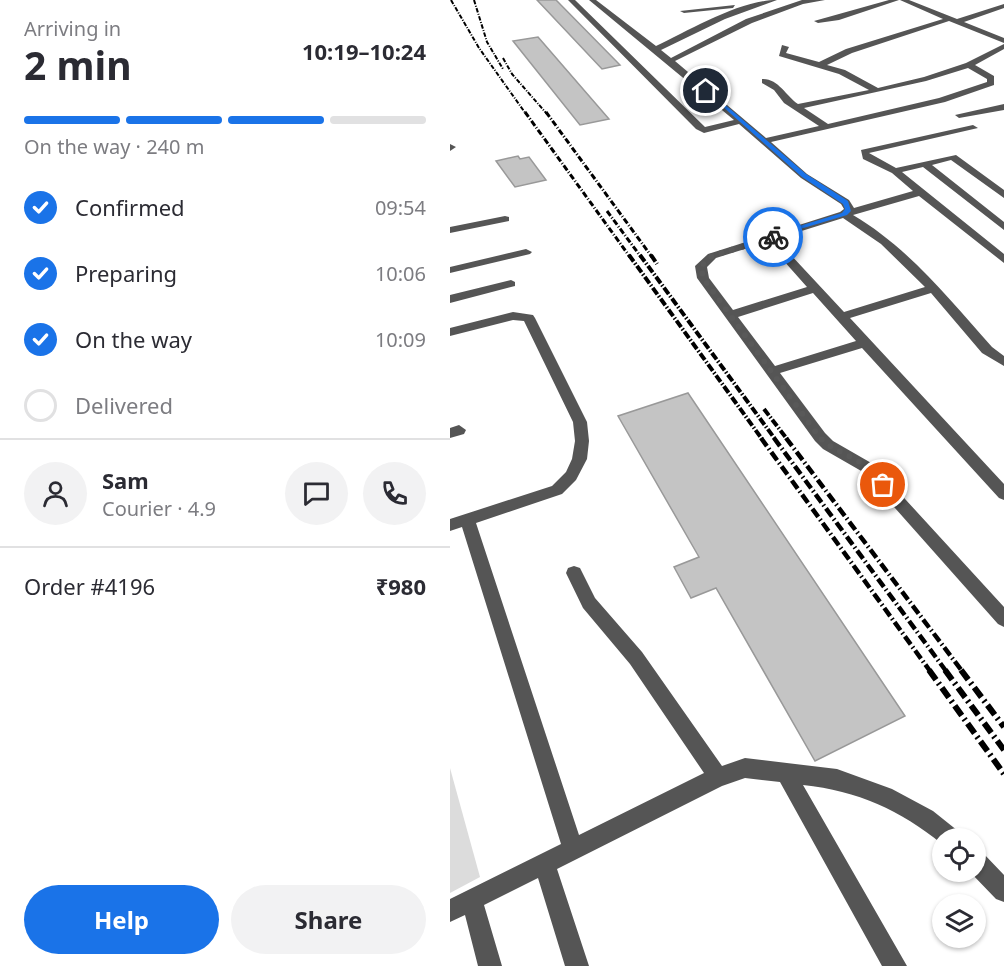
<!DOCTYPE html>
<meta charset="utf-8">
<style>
:root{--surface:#fff;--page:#f2f2f3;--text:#2b2b33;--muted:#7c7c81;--line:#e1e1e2;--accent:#1a73e8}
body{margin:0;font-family:"Noto Sans",sans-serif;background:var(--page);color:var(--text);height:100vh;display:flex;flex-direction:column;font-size:22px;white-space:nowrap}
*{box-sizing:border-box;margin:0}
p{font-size:20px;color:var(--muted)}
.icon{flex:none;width:33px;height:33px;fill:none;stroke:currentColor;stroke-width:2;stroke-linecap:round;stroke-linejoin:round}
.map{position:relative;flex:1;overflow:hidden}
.panel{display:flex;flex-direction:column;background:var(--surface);width:450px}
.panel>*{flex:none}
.buttons{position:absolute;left:482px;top:828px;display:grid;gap:12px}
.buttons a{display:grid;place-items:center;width:54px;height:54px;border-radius:50%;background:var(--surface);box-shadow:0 2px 4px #0004;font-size:30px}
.pin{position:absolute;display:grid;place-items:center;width:51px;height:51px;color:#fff;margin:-26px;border:3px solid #fff;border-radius:50%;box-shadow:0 2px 6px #0007}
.courier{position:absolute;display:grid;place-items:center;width:60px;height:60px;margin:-30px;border:4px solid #1a73e8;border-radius:50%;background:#fff;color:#222;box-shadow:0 2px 8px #0007}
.head em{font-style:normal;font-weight:700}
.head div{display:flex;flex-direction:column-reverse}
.head{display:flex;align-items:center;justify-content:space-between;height:102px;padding:0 24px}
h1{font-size:39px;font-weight:700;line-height:45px}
.bar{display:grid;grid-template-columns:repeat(4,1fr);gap:9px 6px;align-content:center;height:72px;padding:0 24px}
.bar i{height:8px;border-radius:4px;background:var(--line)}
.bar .selected{background:var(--accent)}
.bar p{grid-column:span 4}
.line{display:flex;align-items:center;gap:15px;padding:0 24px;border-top:2px solid var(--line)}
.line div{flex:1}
.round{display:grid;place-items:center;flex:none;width:63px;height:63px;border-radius:32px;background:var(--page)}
ol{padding:0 24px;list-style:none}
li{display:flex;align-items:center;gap:18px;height:66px}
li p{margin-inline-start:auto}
li .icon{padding:6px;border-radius:50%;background:var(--accent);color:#fff;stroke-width:4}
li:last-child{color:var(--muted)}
li i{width:33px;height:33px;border:3px solid var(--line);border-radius:50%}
.primary-button{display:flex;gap:12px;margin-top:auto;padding:12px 24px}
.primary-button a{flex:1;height:69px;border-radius:36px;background:var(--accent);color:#fff;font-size:24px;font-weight:700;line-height:69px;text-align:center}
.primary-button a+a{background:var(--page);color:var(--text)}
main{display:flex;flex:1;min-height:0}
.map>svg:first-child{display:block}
.green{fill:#dcdcdc}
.building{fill:#c4c4c4;stroke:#999;stroke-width:1.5}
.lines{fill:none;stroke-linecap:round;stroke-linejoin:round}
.minor{fill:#555;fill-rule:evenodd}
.rail-far4{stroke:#000;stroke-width:2;stroke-dasharray:4.5 1.5 1 1.5;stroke-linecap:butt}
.rail-far3{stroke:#000;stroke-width:3;stroke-dasharray:6 2 1 2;stroke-linecap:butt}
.rail-far2{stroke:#000;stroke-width:4;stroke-dasharray:8 2 1.5 2;stroke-linecap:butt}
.rail-far1{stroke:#000;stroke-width:4.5;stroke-dasharray:10 3 1.5 3;stroke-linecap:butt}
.rail{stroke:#000;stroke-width:6;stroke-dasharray:12 4 2 4;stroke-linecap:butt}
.route{fill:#1a73e8}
.done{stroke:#595959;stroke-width:6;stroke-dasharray:0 10.8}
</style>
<main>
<section class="panel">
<div class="head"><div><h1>2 min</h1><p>Arriving in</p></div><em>10:19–10:24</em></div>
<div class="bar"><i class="selected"></i><i class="selected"></i><i class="selected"></i><i></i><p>On the way · 240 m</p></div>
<ol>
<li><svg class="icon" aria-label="check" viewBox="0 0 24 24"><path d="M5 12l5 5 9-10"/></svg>Confirmed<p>09:54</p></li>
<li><svg class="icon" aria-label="check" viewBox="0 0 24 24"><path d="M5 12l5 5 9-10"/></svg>Preparing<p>10:06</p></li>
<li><svg class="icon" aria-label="check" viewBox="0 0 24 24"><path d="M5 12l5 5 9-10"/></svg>On the way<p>10:09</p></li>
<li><i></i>Delivered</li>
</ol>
<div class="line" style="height:108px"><a class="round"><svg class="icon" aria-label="person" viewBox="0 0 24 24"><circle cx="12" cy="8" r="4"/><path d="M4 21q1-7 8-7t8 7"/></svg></a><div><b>Sam</b><p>Courier · 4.9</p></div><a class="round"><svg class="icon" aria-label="chat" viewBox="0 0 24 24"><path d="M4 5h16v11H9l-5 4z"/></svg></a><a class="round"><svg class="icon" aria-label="phone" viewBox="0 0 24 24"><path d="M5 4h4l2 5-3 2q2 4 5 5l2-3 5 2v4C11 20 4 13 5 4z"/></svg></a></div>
<div class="line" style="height:78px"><div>Order #4196</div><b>₹980</b></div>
<div class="primary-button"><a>Help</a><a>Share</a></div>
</section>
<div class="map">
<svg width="554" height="966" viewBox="0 0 554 966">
<rect width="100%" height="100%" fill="#fff"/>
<polygon class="green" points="0,768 30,877 0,893"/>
<g class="building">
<polygon points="87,0 106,0 170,65 152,69"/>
<polygon points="88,37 159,119 130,125 63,41"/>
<polygon points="68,156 70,159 79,157 96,180 65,187 46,161"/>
<polygon points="238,393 455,716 365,761 266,588 241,598 224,567 249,557 168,416"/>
</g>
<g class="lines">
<g class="minor">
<path d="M118 0H125L255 127 284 120 139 0H146L206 46C240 30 290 0 327 0L275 19 211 50 221 58 296 19 352 0H375L353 4 302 23 225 61 316 138 369 126 334 103 324 90 312 83V79C328 78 336 96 348 104L419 90 389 74 329 56 332 45 339 47 336 53 369 62 396 49 493 19 450 0H459L507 19 554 4V8L514 22 554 38V43L499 21 402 53 377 65 395 70 428 88 474 77 516 63 554 44V49L525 65 544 76V85L495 102 321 142 357 174 399 200 404 208 463 191 442 173 413 159 411 150 523 125 528 128 419 153 446 168 506 155 554 190V198L501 160 482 165 554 222V230L473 167 452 172 554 254V263L469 196 403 215C459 248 499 299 542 347L554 356V366L532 353 481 293 400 318 554 484V500L549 498 412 348 330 373 375 433 383 441 423 464 554 607V627L548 624 413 472 373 449 365 441 247 278 245 266 258 254 390 212 394 209 391 204 351 178 289 124 254 133 246 129ZM518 68 537 79V82L489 98 378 124 354 108 476 81ZM393 218 431 244 475 287 394 312 326 239ZM317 242 357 287 283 310 259 278 257 267 266 258ZM363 293 406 341 325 366 288 317Z"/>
<polygon points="439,0 449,0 389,20 368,23 364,21"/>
<polygon points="285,5 283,8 234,13 230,11"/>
<polygon points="554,104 554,110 509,118 505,115"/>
<polygon points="0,144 6,147 0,151"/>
<polygon points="55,216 59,217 59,221 0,233 0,227"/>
<polygon points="76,249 82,252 80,254 0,273 0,267"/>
<polygon points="61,280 65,282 65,286 0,303 0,295"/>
<path d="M63 312 83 315 85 318 137 422 139 441 137 459 126 480 112 494 26 523 129 835 254 773 180 664 133 608 116 573 118 568 124 566 130 568 145 598 192 652 272 766 295 758 387 769 442 789 483 811 508 831 511 838H492V844C450 810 408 791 353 785L457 966H432L330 782 295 778 272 786 107 869 139 966H115L88 878 34 905 52 966H28L15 915 0 922V899L111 844 12 527 0 531V519L102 486 116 472 122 459 125 441 123 422 74 321 63 320 0 336V328Z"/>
<polygon points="9,425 16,430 14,434 0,438 0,428"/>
<polygon points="525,850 533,853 554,875 554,902 546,899 520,872 525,872"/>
</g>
<g class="rail-far4">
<polyline points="1,0 29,48 76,114"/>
<polyline points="24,0 37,42 53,69"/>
<polyline points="53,58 62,74 97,114"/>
</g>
<g class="rail-far3">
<polyline points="75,112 180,257"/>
<polyline points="96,112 202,257"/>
<polyline points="157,211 191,257"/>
</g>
<g class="rail-far2">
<polyline points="179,255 312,439"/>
<polyline points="190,255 325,439"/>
<polyline points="201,255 207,264"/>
<polyline points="314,409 337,439"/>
</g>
<g class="rail-far1">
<polyline points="311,438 480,671"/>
<polyline points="324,438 496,671"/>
<polyline points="336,438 512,671"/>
</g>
<g class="rail">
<polyline points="479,670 554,774"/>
<polyline points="495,670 554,750"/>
<polyline points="511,670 554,727"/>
</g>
</g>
<polygon class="route" points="254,90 258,90 356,174 398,201 401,211 397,215 320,238 320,235 392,213 395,209 393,204 352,177"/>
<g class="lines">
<polyline class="done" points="323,237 262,256 251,266 253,278 370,438 378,445 410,462 433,485"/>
</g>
</svg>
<div class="buttons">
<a><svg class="icon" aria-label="locate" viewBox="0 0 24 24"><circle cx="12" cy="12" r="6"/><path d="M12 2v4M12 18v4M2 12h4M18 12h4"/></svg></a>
<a><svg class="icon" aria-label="layers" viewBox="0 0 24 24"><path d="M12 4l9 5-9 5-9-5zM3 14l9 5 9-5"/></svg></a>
</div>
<div class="pin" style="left:433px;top:485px;background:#ea580c"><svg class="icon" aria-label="bag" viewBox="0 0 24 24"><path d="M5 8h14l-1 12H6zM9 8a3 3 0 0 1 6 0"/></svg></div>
<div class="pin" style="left:256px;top:91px;background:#1f2937"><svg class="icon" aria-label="home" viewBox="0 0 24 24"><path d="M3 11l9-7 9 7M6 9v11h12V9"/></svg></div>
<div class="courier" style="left:323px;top:237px"><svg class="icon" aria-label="bike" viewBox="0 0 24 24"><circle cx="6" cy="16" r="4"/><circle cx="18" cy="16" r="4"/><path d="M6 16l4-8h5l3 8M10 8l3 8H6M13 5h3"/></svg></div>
</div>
</main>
